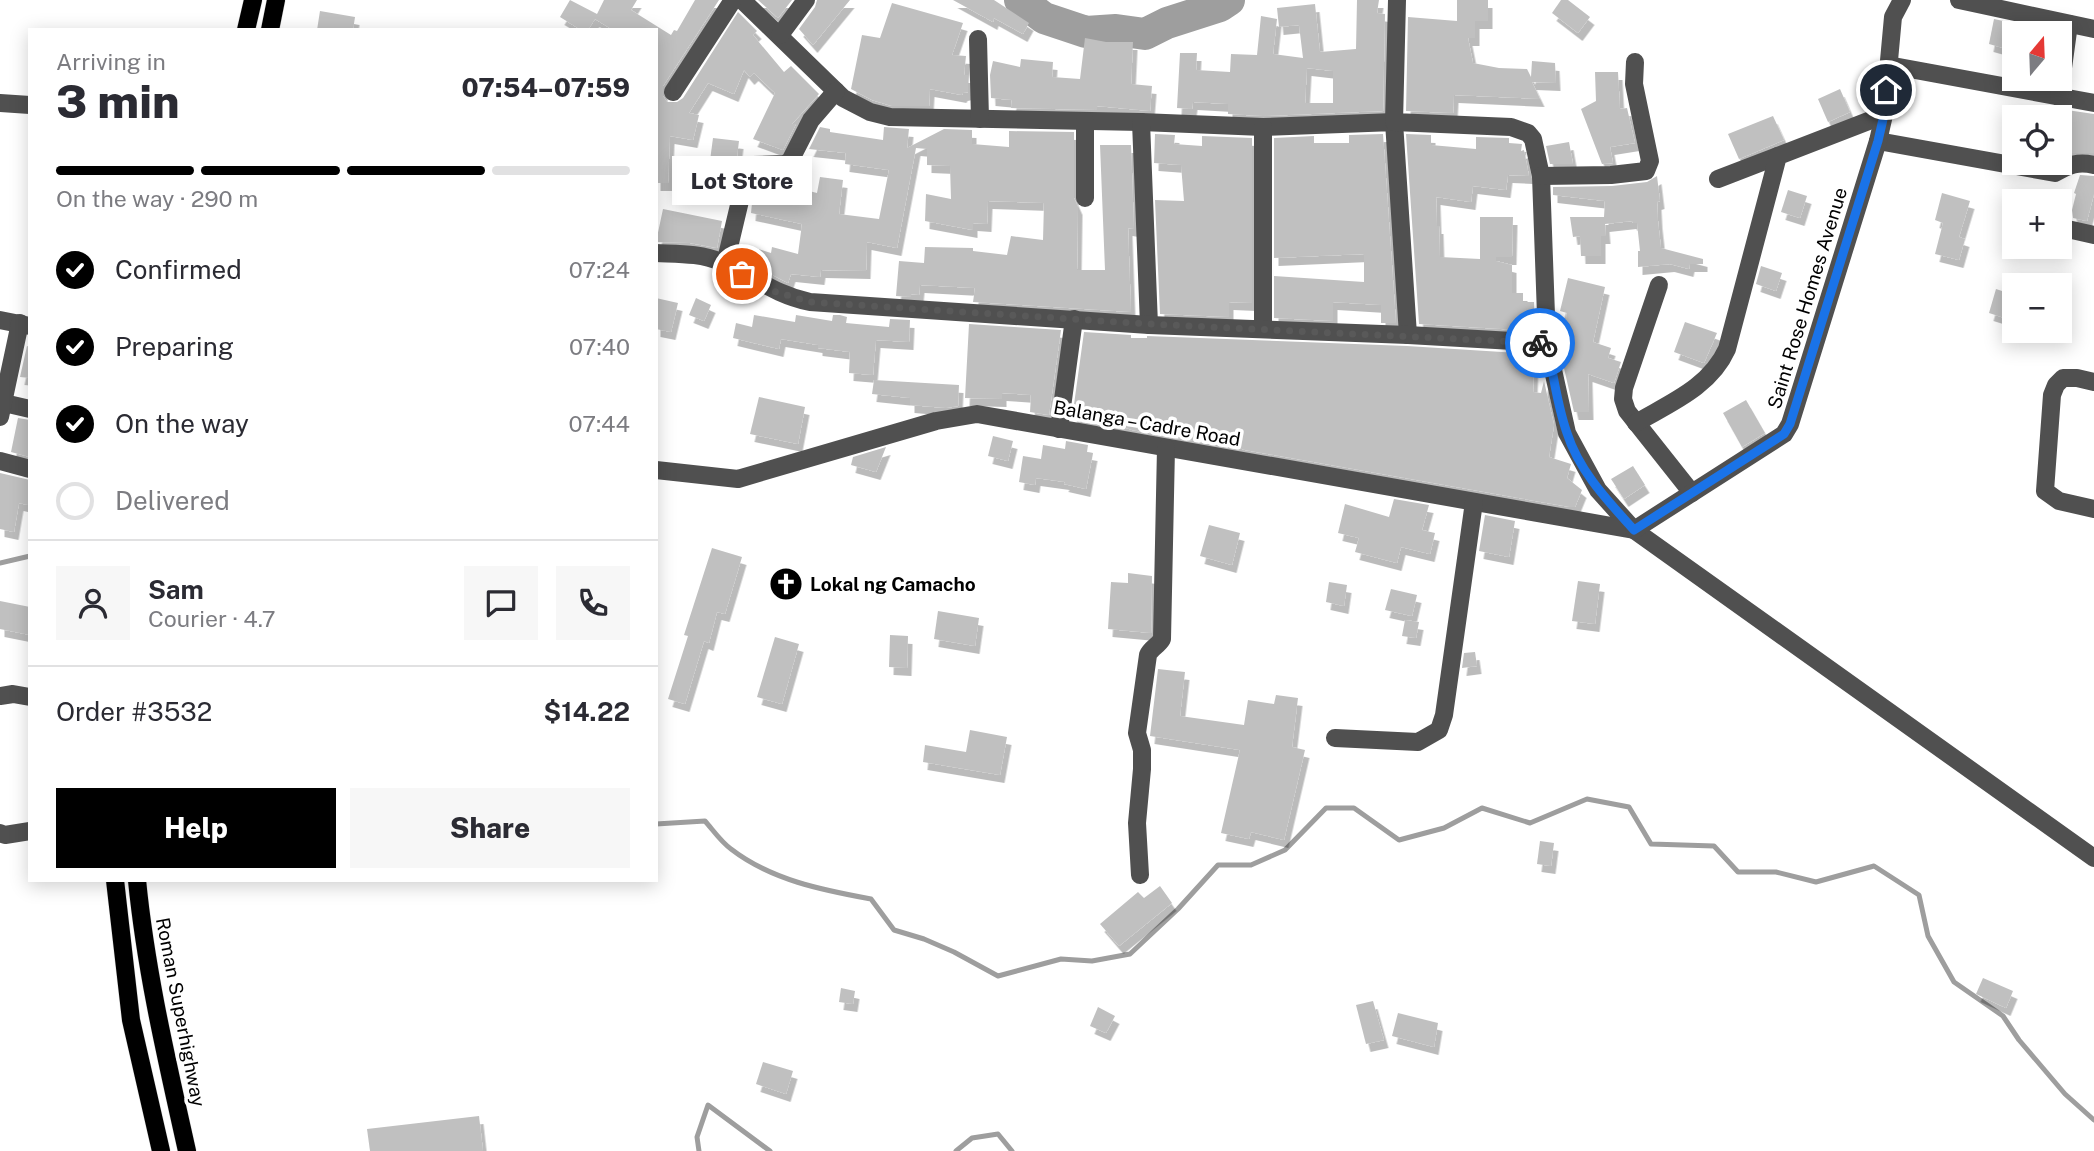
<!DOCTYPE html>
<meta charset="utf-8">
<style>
:root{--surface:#fff;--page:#f7f7f7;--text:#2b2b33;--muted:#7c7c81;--line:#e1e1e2;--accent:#000}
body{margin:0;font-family:"Public Sans",sans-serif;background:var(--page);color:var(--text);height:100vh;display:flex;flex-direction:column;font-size:26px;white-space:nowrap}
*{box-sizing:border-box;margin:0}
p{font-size:23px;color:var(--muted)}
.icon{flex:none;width:38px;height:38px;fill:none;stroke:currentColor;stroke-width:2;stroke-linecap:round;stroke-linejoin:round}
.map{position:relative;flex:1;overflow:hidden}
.panel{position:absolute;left:28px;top:28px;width:630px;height:854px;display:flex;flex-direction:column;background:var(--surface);border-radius:0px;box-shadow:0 4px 18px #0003}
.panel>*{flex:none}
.needle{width:46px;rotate:19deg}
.buttons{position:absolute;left:2002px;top:21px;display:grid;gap:14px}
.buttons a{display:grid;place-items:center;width:70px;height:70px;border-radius:0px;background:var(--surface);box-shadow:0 4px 18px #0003;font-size:35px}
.pin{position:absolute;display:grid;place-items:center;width:60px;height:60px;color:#fff;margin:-30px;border:4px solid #fff;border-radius:50%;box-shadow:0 2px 7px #0007}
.courier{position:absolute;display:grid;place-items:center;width:70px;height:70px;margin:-35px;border:5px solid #1a73e8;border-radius:50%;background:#fff;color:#222;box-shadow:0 2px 9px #0007}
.bubble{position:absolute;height:49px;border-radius:0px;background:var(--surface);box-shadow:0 4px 18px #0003;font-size:23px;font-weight:800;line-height:49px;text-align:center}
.head em{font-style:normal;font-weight:800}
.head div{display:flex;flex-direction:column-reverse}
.head{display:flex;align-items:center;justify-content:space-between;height:119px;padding:0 28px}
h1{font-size:46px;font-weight:800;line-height:52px}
.bar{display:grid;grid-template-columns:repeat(4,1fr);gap:10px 7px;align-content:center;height:84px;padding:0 28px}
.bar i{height:9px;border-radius:5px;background:var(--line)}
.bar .on{background:var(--accent)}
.bar p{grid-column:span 4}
.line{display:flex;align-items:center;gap:18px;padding:0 28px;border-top:2px solid var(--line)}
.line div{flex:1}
.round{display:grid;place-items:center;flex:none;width:74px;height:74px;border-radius:0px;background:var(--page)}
ol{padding:0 28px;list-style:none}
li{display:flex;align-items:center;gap:21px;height:77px}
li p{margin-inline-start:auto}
li .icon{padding:7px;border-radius:50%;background:var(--accent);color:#fff;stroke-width:4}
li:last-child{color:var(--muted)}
li i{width:38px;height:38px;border:4px solid var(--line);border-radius:50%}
.cta{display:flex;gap:14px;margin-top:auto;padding:14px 28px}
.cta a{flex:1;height:80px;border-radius:0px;background:var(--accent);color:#fff;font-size:28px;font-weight:800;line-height:80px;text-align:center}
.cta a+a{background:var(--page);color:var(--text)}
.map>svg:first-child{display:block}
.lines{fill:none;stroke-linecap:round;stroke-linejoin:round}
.stream{stroke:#9e9e9e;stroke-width:5}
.river{stroke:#9e9e9e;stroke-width:32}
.building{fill:#c0c0c0;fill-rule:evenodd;filter:url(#shadow)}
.major-casing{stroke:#dbdbdb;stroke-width:19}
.minor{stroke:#505050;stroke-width:18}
.major{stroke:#000;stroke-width:18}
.done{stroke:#595959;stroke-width:7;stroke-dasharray:0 12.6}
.route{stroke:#1a73e8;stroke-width:9}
.labels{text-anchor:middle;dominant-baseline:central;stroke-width:7;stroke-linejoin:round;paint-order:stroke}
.street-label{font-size:19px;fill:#000;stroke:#fff}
.poi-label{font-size:19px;font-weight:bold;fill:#000;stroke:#fff;text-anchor:start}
</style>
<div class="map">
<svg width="2094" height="1151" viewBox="0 0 2094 1151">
<defs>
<filter id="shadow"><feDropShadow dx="4.5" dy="8" stdDeviation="0" flood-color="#0004"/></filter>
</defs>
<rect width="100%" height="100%" fill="#fff"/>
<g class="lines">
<g class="stream">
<polyline points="0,563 30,556"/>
<path d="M656 824 705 821C713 830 721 842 731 849 771 880 822 890 871 899L894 930 924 939 954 952 998 976 1061 959 1092 961 1130 954 1178 909 1218 865H1251L1285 850 1326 808H1354L1399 840 1444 828 1482 808 1530 823 1587 799 1629 807 1651 844 1714 846 1738 872H1776L1816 882 1874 866 1919 895 1928 936 1954 982 2003 1016 2019 1040 2065 1094 2094 1120"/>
<polyline points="699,1151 697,1137 708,1105 770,1151"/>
<polyline points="956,1151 972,1138 998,1134 1012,1151"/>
</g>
<polyline class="river" points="1020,0 1044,18 1086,32 1116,30 1145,34 1167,23 1220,6 1229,0"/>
</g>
<g class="building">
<polygon points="570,0 597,14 604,0 637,0 631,10 671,35 674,30 677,31 695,0 719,0 663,86 663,96 667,102 677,102 683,98 738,12 757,31 753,35 784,72 791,66 819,94 792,124 796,124 783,150 753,139 775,93 754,73 750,77 744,70 734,94 708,83 689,113 699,115 693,140 670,136 668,183 656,183 656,30 613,30 595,19 588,30 581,30 560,17"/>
<polygon points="758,0 792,0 778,18"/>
<polygon points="817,0 850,0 813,45 799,29 815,7"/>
<polygon points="953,0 994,0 1029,23 1023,34 994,18 993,22"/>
<path d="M1357 0H1379L1377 13 1385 14 1383 111 1263 116 1228 114V104L1193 102 1192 109 1177 108 1180 53H1197L1196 70 1230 72 1231 54 1257 55 1261 16 1277 19 1273 54 1303 58 1299 25 1279 27 1277 8 1315 4 1320 52 1356 49ZM1307 68 1333 71V103H1305Z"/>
<polygon points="1457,0 1488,0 1488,21 1475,21 1475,38 1468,38 1473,63 1499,68 1527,69 1531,77 1532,61 1555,63 1556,83 1532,82 1540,99 1454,95 1453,113 1406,111 1408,17 1457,21"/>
<polygon points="1561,0 1568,0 1590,17 1578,33 1552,13"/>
<polygon points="892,3 963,23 952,55 966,56 964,75 968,75 968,92 963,93 962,95 930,89 929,106 892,106 872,100 851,89 862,35 880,38"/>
<polygon points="320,11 355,17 353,30 317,30"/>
<polygon points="1994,19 2013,23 2007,49 1989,44"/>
<polygon points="1085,38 1106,42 1133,42 1131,84 1152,86 1150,111 1097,106 1097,110 1011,108 1012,100 991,98 990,75 993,61 1020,67 1021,59 1053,62 1052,77 1080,79"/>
<polygon points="1595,72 1618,72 1620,109 1627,108 1635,143 1610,147 1613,163 1602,164 1581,109 1596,101"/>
<polygon points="1840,89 1850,112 1828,122 1818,99"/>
<polygon points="2060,109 2094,114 2094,153 2060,153"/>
<polygon points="1773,116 1784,140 1739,159 1728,134"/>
<polygon points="820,127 830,129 830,132 883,140 884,127 909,129 907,148 944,129 972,130 972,144 1009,147 1009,131 1074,132 1074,198 1078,207 1077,270 1105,270 1100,145 1131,145 1134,229 1128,228 1131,312 973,302 975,288 920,285 919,295 911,294 911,297 896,296 899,261 924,263 925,247 973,248 973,251 1007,255 1011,236 1043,240 1044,203 988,201 987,224 973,223 973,230 925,221 926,194 951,199 950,166 927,165 927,149 916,148 897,248 867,242 866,271 821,270 820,277 791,274 788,283 738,257 742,244 771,253 772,247 798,254 802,224 751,213 753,193 759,178 779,181 778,183 817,193 820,177 843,180 839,214 879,219 889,170 845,164 846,153 809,149"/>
<polygon points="1155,134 1175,135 1174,144 1202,146 1202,136 1252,138 1252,303 1229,302 1229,317 1160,314 1155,200 1184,201 1181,165 1154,163"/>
<polygon points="1383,134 1396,323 1381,323 1381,305 1333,302 1333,321 1274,318 1274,276 1364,282 1364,254 1274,258 1274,138 1314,136 1314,143 1349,143 1349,135"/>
<polygon points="1406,134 1431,135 1431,145 1476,149 1476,137 1509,138 1509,143 1522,144 1521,151 1524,150 1529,176 1508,175 1506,190 1473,186 1471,202 1436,197 1437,226 1439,226 1440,257 1480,259 1480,217 1513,217 1512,257 1496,257 1496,261 1512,265 1512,293 1523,293 1523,302 1534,302 1535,331 1419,324"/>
<polygon points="713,138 739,141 735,172 709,168"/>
<polygon points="1569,142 1573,164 1550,164 1546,146"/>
<polygon points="2080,175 2094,176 2094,194 2087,221 2073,218 2072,210 2076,194 2074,193"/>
<polygon points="1657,176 1660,201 1657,202 1658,221 1661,248 1703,259 1703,264 1690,264 1689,269 1670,264 1638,267 1638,251 1640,251 1637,223 1633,223 1632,221 1605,224 1606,236 1601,236 1601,256 1581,256 1580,236 1573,237 1570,217 1604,217 1605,201 1553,195 1553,187 1612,186 1647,182"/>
<polygon points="1788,190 1807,196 1800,218 1781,212"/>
<polygon points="1942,193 1970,201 1959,237 1965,239 1959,260 1935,254 1943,223 1935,220"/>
<polygon points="663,209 722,221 717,248 690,243 656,242"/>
<polygon points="1761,266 1782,273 1776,291 1756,284"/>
<polygon points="1568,278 1605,287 1593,342 1611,348 1608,358 1621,362 1614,383 1588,374 1589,412 1574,412 1559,346 1562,346 1567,313 1560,311"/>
<polygon points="1996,289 2014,295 2014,310 2011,320 1989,313"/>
<polygon points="656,298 678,303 671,332 656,329"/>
<polygon points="696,298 711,305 704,321 689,315"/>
<polygon points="754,315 795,322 796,315 832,321 833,315 840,315 847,317 846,323 889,327 890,319 910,320 909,342 876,340 873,375 849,373 850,352 818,348 818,345 781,339 779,349 733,338 736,323 752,327"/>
<polygon points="1685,322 1717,333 1704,363 1674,352"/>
<polygon points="969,324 1061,330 1049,415 1030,412 1031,395 1002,393 1002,399 965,398"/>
<polygon points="1084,332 1131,335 1131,338 1147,338 1147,336 1407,346 1534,354 1533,392 1541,393 1544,381 1554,425 1549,457 1571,464 1567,478 1582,490 1575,507 1570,507 1245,450 1217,441 1216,445 1132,430 1121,426 1122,424 1093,418 1092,423 1072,419"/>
<polygon points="27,346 30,347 30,378 20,377"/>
<polygon points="874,380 959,385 958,406 946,408 910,405 910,398 872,394"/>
<polygon points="759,397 805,407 798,444 750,434"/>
<polygon points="1746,400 1765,433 1742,447 1723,413"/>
<polygon points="18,418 30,420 30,457 11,452"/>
<polygon points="993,436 1013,441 1008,461 988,456"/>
<polygon points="1066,441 1088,445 1087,452 1093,453 1086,489 1064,484 1065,482 1036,478 1035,485 1019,482 1023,456 1041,459 1043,445 1065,449"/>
<polygon points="886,447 876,472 851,465 853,457"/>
<polygon points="1633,466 1645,485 1624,499 1611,479"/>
<polygon points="0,473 30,480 28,505 19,503 14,532 0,529"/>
<polygon points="1394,499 1429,505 1422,530 1435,533 1430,554 1401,547 1397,563 1355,552 1359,538 1338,533 1345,504 1389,517"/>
<polygon points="1485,515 1515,521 1509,557 1479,551"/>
<polygon points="1209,525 1240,533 1232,565 1200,556"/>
<polygon points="712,548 742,557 725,614 717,612 709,643 704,641 685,704 668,699 688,636 684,635"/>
<polygon points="1128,573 1152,576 1151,633 1108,629 1111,582 1128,583"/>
<polygon points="1578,581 1600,584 1595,624 1572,621"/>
<polygon points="1329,582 1347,585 1344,606 1326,602"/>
<polygon points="1391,589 1417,595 1412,616 1385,610"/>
<polygon points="0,601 30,607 30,635 0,629"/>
<polygon points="938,611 979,618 975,646 934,639"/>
<polygon points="1405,620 1419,622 1416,638 1402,636"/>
<polygon points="890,635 908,636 907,668 889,667"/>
<polygon points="775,637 799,644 782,704 757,697"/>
<polygon points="1475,652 1477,666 1462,668 1464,653"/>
<polygon points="1158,669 1185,672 1180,716 1244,725 1248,700 1274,704 1276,695 1298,698 1292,747 1305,750 1284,840 1251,832 1249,839 1221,833 1240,750 1150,736"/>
<polygon points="970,730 1007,737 1000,775 923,762 925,745 966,752"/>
<polygon points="1540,841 1554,843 1551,866 1537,864"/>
<polygon points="1160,886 1172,903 1119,946 1100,924 1138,892 1144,898"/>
<polygon points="1983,978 2013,991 2006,1008 1976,994"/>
<polygon points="841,988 855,991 853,1004 839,1002"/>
<polygon points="1373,1001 1384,1040 1366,1044 1356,1005"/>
<polygon points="1098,1007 1115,1016 1106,1033 1090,1026"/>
<polygon points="1398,1013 1438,1023 1434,1047 1392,1036"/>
<polygon points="763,1062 793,1071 786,1094 756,1084"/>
<polygon points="479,1116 483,1151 370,1151 367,1129"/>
</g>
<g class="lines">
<defs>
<g id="major">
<polyline points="246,30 253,0"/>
<polyline points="270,30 276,0"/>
<polyline points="115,880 131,1020 161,1151"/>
<path d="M137 880C146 972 167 1061 187 1151"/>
</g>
</defs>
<use href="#major" class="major-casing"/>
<g class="minor">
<polyline points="742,0 843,98 870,112 890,117 1141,122 1263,127 1394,122 1408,335"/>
<polyline points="1397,0 1394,122 1511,127 1528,133 1533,139 1541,176 1547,343"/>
<polyline points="1959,0 2094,29"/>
<polyline points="780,35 806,0"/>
<polyline points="978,39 980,119"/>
<polyline points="1888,65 2094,103"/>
<polyline points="673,92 733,0"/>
<polyline points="2059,97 2069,24"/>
<polyline points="0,103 30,105"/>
<polyline points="1085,121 1085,198"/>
<polyline points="1141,122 1149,325"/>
<polyline points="1263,127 1263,329"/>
<path d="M1878 141 2055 173C2069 165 2078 161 2094 165"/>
<polyline points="1541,176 1611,175 1646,171 1650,161 1634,84 1635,62"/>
<polyline points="1718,179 1778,156"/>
<polyline points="2060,203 2063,228 2094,235"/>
<path d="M656 253C677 254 701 253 721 262 754 276 773 294 810 302L1149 325 1408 335 1547 343 1567 433 1598 490 1634 530 2094 858"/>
<polyline points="725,264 745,180 753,165 785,164 790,161 811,120 836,91"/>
<polyline points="1659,285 1624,388 1623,399 1627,411 1692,493"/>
<polyline points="0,320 30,326"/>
<polyline points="2094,382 2077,378 2063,378 2056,385 2052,395 2045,491 2059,501 2094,509"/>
<polyline points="4,403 30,409"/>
<polyline points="0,417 20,323"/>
<path d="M1636 423C1670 403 1710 387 1727 349L1778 156 1884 115"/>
<polyline points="1059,429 1074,319"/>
<polyline points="0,461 30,469"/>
<polyline points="656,470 738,479 936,421 977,414 1634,530"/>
<polyline points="1634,530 1784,434 1790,424 1878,141 1884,115 1893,17 1902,0"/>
<polyline points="0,696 13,694 30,697"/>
<polyline points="1335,738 1418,742 1439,730 1444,715 1474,502"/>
<polyline points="0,833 5,835 30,831"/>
<path d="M1140 875 1137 823 1142 769V750L1137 733 1148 655C1151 648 1158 646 1162 639L1166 448"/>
</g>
<use href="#major" class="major"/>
</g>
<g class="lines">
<polyline class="done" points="742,274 776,292 810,302 1149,324 1540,343"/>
<path class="route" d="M1540 343H1547C1553 373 1557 405 1567 433 1579 471 1608 501 1634 530L1784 434 1790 424 1878 141 1884 115 1886 90"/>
</g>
<defs>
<symbol id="church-disc" viewBox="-11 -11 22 22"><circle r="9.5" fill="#000" stroke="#fff"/><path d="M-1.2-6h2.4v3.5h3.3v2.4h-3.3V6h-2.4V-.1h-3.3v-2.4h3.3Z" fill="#fff"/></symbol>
</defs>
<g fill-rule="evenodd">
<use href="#church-disc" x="767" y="565" width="38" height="38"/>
</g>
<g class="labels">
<g class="street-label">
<text transform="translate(1807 298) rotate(-73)">Saint Rose Homes Avenue</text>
<text transform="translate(1147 423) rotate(10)">Balanga – Cadre Road</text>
<text transform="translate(181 1012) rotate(79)">Roman Superhighway</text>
</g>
<g class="poi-label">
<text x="810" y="584">Lokal ng Camacho</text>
</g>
</g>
</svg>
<div class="buttons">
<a><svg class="needle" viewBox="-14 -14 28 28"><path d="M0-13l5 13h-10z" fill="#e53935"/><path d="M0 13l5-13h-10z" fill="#7c7c81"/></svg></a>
<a><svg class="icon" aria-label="locate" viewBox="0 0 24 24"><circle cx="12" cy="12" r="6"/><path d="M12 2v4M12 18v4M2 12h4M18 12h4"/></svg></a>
<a>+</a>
<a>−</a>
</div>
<div class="pin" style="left:742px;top:274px;background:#ea580c"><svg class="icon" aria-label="bag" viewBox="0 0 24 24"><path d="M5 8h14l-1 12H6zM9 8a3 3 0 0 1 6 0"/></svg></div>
<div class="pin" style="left:1886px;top:90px;background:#1f2937"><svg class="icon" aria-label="home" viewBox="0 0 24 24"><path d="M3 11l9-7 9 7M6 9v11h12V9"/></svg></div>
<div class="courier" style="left:1540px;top:343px"><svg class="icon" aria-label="bike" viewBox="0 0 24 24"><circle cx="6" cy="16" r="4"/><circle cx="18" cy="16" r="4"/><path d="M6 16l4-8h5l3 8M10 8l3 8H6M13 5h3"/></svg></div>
<div class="bubble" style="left:672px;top:156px;width:140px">Lot Store</div>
<section class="panel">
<div class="head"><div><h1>3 min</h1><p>Arriving in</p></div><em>07:54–07:59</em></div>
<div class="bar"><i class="on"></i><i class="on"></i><i class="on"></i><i></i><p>On the way · 290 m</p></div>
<ol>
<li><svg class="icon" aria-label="check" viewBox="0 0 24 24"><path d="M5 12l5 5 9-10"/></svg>Confirmed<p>07:24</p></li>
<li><svg class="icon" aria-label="check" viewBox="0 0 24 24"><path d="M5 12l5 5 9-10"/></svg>Preparing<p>07:40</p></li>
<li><svg class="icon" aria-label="check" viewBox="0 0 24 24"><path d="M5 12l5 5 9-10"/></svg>On the way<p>07:44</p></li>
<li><i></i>Delivered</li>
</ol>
<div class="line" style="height:126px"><a class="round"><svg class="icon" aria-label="person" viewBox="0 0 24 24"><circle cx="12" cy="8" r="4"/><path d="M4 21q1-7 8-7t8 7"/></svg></a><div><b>Sam</b><p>Courier · 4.7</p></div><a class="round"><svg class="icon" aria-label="chat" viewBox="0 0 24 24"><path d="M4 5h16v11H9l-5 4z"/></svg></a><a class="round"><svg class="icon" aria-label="phone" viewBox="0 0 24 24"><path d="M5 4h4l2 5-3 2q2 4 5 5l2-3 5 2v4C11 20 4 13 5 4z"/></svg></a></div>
<div class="line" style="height:91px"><div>Order #3532</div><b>$14.22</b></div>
<div class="cta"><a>Help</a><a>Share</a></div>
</section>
</div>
